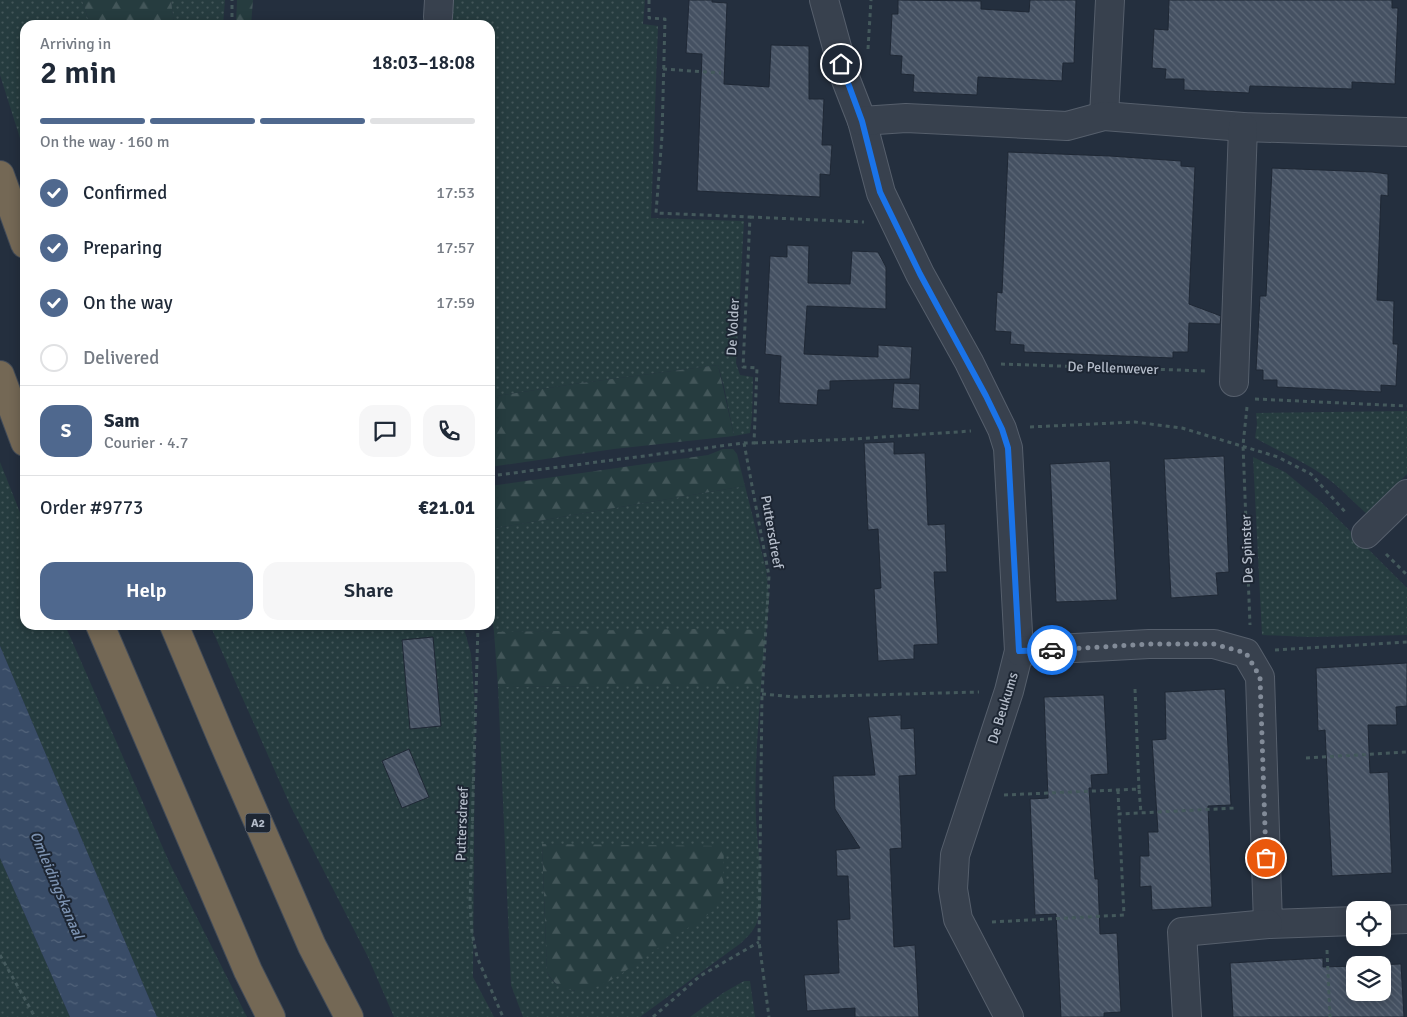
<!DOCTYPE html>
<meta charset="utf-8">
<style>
:root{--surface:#fff;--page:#f6f6f7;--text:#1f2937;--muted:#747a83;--line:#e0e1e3;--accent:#4f688e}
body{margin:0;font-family:Signika,sans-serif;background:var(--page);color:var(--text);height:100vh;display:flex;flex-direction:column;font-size:19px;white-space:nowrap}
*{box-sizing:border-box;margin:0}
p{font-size:16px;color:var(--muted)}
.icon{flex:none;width:28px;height:28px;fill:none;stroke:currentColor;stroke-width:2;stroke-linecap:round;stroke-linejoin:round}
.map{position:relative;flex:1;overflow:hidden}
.side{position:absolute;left:20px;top:20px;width:475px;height:610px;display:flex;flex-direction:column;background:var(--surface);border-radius:15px;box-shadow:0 2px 12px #0003}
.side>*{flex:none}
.fabs{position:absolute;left:1346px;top:901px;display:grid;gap:10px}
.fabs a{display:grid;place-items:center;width:45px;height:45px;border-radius:10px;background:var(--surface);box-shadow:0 2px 12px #0003;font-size:25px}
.pin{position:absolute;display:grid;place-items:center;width:42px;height:42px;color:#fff;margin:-21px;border:2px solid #fff;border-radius:50%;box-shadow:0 1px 5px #0007}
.courier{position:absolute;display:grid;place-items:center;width:50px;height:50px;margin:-25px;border:4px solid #1a73e8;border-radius:50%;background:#fff;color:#222;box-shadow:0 1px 6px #0007}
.overview em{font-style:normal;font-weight:600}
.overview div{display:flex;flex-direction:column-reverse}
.overview{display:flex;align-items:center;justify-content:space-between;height:85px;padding:0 20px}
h1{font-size:32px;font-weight:600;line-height:38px}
.bar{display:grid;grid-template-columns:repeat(4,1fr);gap:8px 5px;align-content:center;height:60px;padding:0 20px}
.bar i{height:6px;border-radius:4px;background:var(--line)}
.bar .active{background:var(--accent)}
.bar p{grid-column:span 4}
.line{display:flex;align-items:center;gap:12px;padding:0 20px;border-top:1px solid var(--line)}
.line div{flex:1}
.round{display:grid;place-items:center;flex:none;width:52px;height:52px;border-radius:15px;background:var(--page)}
ol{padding:0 20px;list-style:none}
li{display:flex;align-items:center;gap:15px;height:55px}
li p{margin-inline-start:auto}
li .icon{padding:5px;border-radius:50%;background:var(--accent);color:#fff;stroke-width:4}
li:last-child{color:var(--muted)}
li i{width:28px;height:28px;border:2px solid var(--line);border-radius:50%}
.button{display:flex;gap:10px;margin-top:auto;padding:10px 20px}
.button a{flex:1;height:58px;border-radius:15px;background:var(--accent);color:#fff;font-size:20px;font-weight:600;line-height:58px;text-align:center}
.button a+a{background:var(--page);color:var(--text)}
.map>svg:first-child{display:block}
.grass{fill:url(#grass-dots);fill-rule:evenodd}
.forest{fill:url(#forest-firs)}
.water{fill:url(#water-ripples)}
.building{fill:url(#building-back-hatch);stroke:#1f2835}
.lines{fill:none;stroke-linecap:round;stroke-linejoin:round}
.street-casing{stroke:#565f6c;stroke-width:30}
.highway-casing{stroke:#434c59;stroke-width:30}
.path{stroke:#44595c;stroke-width:3;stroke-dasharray:4 4;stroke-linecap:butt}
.street{stroke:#38414e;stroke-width:28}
.highway{stroke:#746855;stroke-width:28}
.done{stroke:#828b98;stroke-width:5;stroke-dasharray:0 9}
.route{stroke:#1a73e8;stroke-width:6}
.labels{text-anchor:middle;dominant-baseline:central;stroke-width:4;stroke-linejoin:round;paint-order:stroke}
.shield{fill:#1d2633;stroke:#878f9c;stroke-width:1}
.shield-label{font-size:12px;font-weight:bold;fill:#b4bcc9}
.street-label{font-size:14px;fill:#b4bcc9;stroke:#1d2633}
.water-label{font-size:15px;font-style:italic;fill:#7c92b1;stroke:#1d2633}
</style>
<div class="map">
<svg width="1407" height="1017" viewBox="0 0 1407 1017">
<defs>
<pattern id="grass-dots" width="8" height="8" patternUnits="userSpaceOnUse" patternTransform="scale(1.25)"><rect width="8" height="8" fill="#263c3f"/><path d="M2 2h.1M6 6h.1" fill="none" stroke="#435659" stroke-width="1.8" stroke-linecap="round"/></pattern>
<pattern id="forest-firs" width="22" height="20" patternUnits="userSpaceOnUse" patternTransform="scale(1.25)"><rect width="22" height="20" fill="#263c3f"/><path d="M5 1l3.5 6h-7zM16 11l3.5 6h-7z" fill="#435659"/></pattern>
<pattern id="water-ripples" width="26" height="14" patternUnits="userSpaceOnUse" patternTransform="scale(1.25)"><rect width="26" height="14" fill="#394c67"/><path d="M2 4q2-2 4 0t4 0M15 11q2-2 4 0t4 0" fill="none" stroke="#53647b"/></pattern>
<pattern id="building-back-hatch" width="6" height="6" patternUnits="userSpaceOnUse" patternTransform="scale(1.25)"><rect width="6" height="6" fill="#455162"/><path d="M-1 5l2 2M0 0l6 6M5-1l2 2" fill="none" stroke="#5d6877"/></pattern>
</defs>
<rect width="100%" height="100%" fill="#242f3e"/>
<g class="grass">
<polygon points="0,0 82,0 90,25 25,25 25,154 0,75"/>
<polygon points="171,0 225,0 223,25 174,25"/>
<polygon points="453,0 645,0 643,24 658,26 651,218 744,221 736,363 740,375 753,377 752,416 750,433 734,436 724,387 718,365 574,384 490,397 490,25 453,25"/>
<path d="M1407 411V474L1367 514C1352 501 1337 484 1320 473 1299 459 1276 450 1255 438L1257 424 1256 413Z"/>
<polygon points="1253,457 1285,472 1320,501 1407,588 1407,635 1309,637 1262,635"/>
<polygon points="0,462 25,525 25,625 65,625 170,864 247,1017 157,1017 0,646"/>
<polygon points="745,486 766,569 769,598 766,630 494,632 490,602 490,529"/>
<polygon points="210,625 463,625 471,654 475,706 473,977 494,1017 394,1017 368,957 291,807"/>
<path d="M690 685H761C758 730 754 774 756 819 757 848 767 896 757 922 754 931 748 936 741 943L640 1017H523L511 985 498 687ZM542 844 573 845 575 991C561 987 553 985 547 972Z"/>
<polygon points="0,858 70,1017 0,1017"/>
<polygon points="744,981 750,981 755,1017 690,1017 723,993"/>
</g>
<g class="forest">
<polygon points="82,0 171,0 174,25 90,25"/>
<polygon points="237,0 253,0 251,25 236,25"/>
<polygon points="718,365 734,436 614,449 490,467 490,397 574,384"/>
<polygon points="723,449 733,449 737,454 745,486 490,529 490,486 708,455"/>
<polygon points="693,629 766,630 761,685 498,687 494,632"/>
<path d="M542 844 724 846 723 887 716 909C692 925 669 941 645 957 628 969 610 984 589 989 571 994 555 988 547 972Z"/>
</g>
<polygon class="water" points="0,646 157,1017 70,1017 0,858"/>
<g class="building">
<polygon points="689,0 712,0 712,2 727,3 724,84 769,87 771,45 809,46 809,99 824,99 822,145 832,145 830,175 820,174 820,197 697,191 702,54 686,53"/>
<polygon points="898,0 981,1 981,9 1029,12 1030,0 1076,0 1074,63 1063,63 1062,81 978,77 977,95 913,92 914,75 901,74 902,56 890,55 892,14 898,14"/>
<polygon points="1169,0 1392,0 1392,8 1398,8 1395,84 1352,82 1352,89 1250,86 1249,93 1184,90 1184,79 1165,79 1166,69 1152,68 1154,29 1168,30"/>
<polygon points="1008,152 1110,156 1181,161 1181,166 1195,167 1189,304 1221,316 1220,324 1189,323 1188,352 1173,352 1173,358 1024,352 1024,345 1010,344 1011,332 995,331 997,292 1002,293"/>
<polygon points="1272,168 1372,172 1388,174 1388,196 1381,195 1377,300 1394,301 1393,344 1398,344 1396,386 1381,385 1381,392 1277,387 1277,380 1263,380 1263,370 1256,370 1260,296 1266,296"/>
<polygon points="787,245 809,246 808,283 850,284 852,251 878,252 886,267 886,309 807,306 804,354 878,357 878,345 912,347 910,379 830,381 830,390 818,390 817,405 779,403 781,356 765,354 770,256 787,257"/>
<polygon points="894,383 920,384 919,410 892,408"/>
<polygon points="894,442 894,454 925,453 928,525 945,524 947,572 934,572 938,644 914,645 914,659 878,661 874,589 881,588 878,529 868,530 864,443"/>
<polygon points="1224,456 1229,572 1216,573 1218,595 1171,598 1164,459"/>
<polygon points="1110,461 1117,600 1056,602 1050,464"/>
<polygon points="433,637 441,726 410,729 402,640"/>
<polygon points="1407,663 1407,706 1396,707 1397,725 1368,725 1370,773 1388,772 1392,873 1332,876 1325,730 1318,731 1316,668"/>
<polygon points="1225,689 1231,805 1208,806 1212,907 1152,910 1151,886 1140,887 1140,856 1149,856 1148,832 1158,832 1152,740 1166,739 1165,692"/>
<polygon points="1104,695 1108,774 1091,775 1092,788 1089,788 1095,879 1098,879 1100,934 1117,933 1121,1012 1104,1013 1104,1017 1061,1017 1056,914 1035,915 1030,799 1048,798 1044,697"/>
<polygon points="901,715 901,729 914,728 916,775 899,776 902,848 890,849 894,947 915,945 919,1017 855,1017 855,1008 807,1011 804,975 839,973 837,920 850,919 848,876 837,876 836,850 860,848 835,809 833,776 875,775 868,717"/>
<polygon points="409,749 429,797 402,808 382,761"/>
<polygon points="1323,958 1323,967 1355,966 1355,992 1382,992 1382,965 1371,965 1401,964 1404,1017 1233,1017 1230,963"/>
</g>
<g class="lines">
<defs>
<g id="street">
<polyline points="824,0 846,80 862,121 881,193 920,274 969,362 1002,429 1008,448 1019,651 1009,691 955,855 953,889 958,919 1009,1017"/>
<polyline points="438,17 439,0"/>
<polyline points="1104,116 1110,0"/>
<polyline points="862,121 906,118 1067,126 1104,116 1243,127 1407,132"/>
<polyline points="1234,382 1243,127"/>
<polyline points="1366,534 1407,494"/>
<polyline points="1019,651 1149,644 1214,644 1246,653 1260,677 1268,924 1355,921"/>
<polyline points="1382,920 1407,919"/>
<polyline points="1187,1017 1182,932 1268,924"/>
</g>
<g id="highway">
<polyline points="0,175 25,244"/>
<polyline points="0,375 25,442"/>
<polyline points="100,625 248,971 271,1017"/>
<polyline points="174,625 222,739 312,946 349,1017"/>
</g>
</defs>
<use href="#street" class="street-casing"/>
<use href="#highway" class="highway-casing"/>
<g class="path">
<polyline points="649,0 649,18 665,19 662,136 656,213 750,217 743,367 757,368 754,443 744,443"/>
<polyline points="232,25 232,0"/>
<polyline points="868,49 871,0"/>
<polyline points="663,69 721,73"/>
<polyline points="750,217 864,222"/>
<polyline points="1001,364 1207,371"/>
<polyline points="1255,399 1407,406"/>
<polyline points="1247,407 1243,445 1250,625"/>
<polyline points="1030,427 1135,422 1182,428 1278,457 1311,474 1347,514"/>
<polyline points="754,443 854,439 971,431"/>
<polyline points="490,476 744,443 769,576 762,694 759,942 769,1017"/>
<polyline points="1386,554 1407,575"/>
<polyline points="478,625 470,903 472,933 477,957 503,1017"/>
<polyline points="1275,650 1407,642"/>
<polyline points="1135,689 1139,789"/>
<polyline points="762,694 795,697 979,692"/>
<polyline points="1306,758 1407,752"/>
<polyline points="1118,790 1119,814"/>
<polyline points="1004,795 1139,789 1141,813"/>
<polyline points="992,922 1124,915 1119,814 1236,808"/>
<polyline points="1327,950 1330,1017"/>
<polyline points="0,955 35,1017"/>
<polyline points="653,1017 700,976 759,942"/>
</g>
<use href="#street" class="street"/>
<use href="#highway" class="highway"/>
</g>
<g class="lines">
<polyline class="done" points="1052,650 1149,644 1214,644 1246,653 1260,677 1266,858"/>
<polyline class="route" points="841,64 862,121 880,192 920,274 986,396 1002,429 1008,448 1019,651 1052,650"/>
</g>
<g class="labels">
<rect class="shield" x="245.5" y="813.5" width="25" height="19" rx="4"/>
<g class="shield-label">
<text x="258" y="823">A2</text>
</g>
<g class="street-label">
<text transform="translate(733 327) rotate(-87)">De Volder</text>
<text transform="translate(1113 368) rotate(2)">De Pellenwever</text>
<text transform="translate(772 532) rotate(80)">Puttersdreef</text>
<text transform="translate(1247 549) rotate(-92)">De Spinster</text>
<text transform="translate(1003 708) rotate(-73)">De Beukums</text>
<text transform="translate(462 824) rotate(-88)">Puttersdreef</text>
</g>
<g class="water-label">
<text transform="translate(57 885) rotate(67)">Omleidingskanaal</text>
</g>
</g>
</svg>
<div class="fabs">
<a><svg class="icon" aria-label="locate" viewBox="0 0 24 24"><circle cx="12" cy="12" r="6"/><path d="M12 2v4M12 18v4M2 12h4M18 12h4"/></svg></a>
<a><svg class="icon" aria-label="layers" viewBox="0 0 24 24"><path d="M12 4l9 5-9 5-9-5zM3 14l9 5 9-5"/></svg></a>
</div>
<div class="pin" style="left:1266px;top:858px;background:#ea580c"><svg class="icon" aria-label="bag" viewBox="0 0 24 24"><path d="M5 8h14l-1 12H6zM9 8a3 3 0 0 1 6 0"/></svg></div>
<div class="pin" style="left:841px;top:64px;background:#1f2937"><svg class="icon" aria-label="home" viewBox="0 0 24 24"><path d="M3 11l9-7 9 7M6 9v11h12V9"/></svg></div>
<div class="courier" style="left:1052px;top:650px"><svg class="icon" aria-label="car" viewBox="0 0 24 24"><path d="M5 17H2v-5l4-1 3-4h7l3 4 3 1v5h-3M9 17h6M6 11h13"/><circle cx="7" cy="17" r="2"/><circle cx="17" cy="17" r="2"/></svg></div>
<section class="side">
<div class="overview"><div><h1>2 min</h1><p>Arriving in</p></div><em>18:03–18:08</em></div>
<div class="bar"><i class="active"></i><i class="active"></i><i class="active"></i><i></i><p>On the way · 160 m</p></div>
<ol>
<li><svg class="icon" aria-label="check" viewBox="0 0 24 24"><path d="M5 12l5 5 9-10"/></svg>Confirmed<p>17:53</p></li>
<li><svg class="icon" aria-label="check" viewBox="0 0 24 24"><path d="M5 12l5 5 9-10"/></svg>Preparing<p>17:57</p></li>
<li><svg class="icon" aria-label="check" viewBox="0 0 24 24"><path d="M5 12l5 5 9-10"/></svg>On the way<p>17:59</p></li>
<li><i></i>Delivered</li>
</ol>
<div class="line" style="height:90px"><b class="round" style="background:var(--accent);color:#fff">S</b><div><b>Sam</b><p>Courier · 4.7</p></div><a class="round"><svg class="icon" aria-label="chat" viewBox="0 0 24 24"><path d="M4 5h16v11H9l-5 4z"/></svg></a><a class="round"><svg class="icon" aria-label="phone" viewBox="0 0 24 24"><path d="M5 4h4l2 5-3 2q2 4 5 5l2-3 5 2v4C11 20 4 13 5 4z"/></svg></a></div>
<div class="line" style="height:65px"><div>Order #9773</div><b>€21.01</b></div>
<div class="button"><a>Help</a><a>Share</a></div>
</section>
</div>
